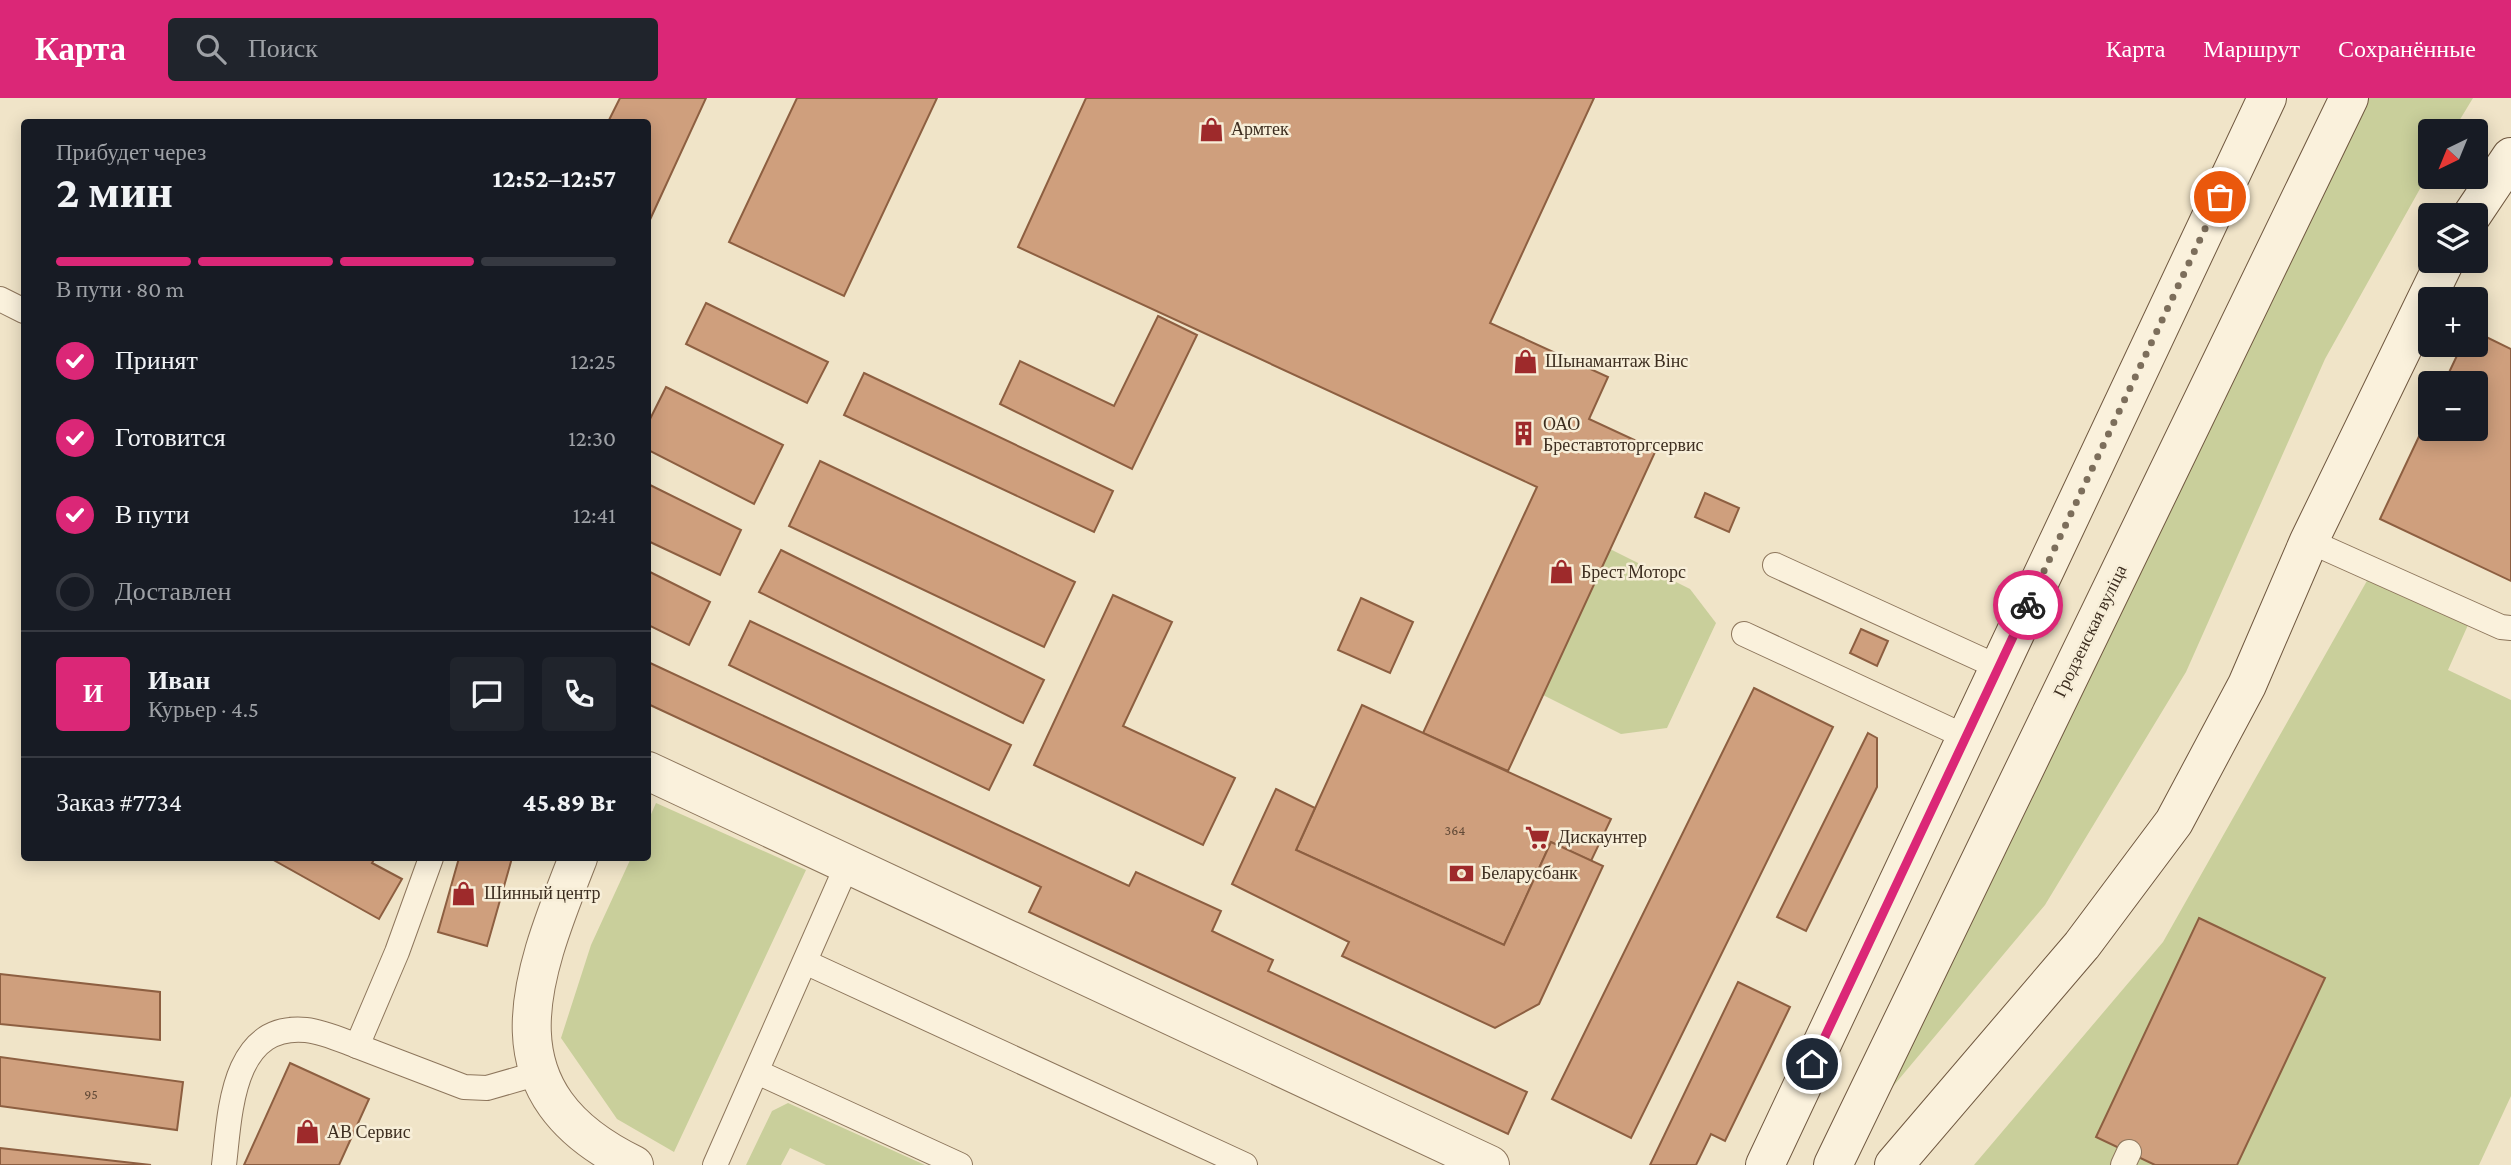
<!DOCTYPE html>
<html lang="ru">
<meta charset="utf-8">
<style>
:root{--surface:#171b24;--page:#20242c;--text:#f1f3f6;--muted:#9ea1a6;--line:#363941;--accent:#db2777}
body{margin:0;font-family:"Crimson Pro",serif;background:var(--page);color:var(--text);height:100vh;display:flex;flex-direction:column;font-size:26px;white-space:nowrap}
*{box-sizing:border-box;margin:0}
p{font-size:23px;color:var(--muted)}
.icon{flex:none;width:38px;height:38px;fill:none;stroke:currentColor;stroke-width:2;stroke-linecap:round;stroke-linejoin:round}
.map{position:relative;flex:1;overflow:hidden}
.details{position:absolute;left:21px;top:21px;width:630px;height:742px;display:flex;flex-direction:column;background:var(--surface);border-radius:7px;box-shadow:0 4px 18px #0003}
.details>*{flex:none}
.needle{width:46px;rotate:223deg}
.controls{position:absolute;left:2418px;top:21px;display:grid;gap:14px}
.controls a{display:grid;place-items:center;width:70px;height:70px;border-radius:7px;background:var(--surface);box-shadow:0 4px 18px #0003;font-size:35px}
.pin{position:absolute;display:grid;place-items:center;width:60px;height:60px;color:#fff;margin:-30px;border:4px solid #fff;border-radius:50%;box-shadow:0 2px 7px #0007}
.courier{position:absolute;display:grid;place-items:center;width:70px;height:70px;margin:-35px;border:5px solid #db2777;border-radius:50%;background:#fff;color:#222;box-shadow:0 2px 9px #0007}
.headline em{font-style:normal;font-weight:700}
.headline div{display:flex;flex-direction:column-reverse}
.headline{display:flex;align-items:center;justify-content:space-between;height:119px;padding:0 35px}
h1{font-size:46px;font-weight:700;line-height:52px}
.bar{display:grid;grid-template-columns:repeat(4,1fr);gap:10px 7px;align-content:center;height:84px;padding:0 35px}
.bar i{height:9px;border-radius:5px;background:var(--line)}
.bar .active{background:var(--accent)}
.bar p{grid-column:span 4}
.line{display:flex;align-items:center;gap:18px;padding:0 35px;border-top:2px solid var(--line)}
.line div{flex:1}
.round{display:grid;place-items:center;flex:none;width:74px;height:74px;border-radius:7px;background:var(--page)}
ol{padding:0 35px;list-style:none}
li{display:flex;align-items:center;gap:21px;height:77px}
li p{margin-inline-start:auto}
li .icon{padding:7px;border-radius:50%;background:var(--accent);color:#fff;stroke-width:4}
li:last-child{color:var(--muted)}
li i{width:38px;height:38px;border:4px solid var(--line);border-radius:50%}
header{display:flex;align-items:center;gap:42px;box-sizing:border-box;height:98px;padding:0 35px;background:var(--accent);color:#fff}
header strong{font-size:33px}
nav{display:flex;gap:38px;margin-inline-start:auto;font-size:24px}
.search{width:490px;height:63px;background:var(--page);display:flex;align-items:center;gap:18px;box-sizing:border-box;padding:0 24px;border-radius:7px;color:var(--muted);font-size:26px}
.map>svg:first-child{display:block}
.green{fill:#c9cf9b}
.building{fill:#cf9f7d;stroke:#8d5f41;stroke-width:2}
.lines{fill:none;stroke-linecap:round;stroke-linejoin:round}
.lane-casing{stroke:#8d765c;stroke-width:26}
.street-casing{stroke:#8d765c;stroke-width:40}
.secondary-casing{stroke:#6f573f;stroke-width:40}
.lane{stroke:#faf1dc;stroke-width:24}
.street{stroke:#faf1dc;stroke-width:38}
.secondary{stroke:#faf1dc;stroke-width:38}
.done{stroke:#7c6e5b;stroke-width:7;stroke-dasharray:0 12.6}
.route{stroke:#db2777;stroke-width:9}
.labels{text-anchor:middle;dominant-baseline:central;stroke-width:5;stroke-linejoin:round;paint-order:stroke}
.number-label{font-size:14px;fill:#624a37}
.poi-label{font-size:18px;fill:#3d2e20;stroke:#f7eed8;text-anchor:start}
.street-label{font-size:18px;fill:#3d2e20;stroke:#f7eed8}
</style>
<header>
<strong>Карта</strong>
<div class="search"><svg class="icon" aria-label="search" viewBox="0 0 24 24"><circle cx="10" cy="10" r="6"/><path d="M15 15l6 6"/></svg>Поиск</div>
<nav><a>Карта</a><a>Маршрут</a><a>Сохранённые</a></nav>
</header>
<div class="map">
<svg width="2511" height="1067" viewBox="0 0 2511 1067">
<rect width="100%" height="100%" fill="#f0e4c8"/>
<g class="green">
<polygon points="2349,0 2473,0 2453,33 2431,33 2431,71 2325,261 2186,574 2045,807 1848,1042"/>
<polygon points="1610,451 1690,491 1716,525 1667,630 1621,636 1543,597"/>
<polygon points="2368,481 2468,527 2448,572 2511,602 2511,998 2479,1067 1974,1067 2163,844"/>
<polygon points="656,705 806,772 674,1054 617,1021 561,940 591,847 631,760 648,760 648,723"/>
<polygon points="788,1005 925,1067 826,1067 790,1050 781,1067 746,1067 772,1013"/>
</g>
<g class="building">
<polygon points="620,0 706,0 648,126 648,24 608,24"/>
<polygon points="797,0 937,0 844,198 729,144"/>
<polygon points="1086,0 1594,0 1490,225 1608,279 1589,321 1656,352 1508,673 1423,635 1537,389 1018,149"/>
<polygon points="706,205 828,264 807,305 686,246"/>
<polygon points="1158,218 1197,237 1132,371 1000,306 1020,263 1114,308"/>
<polygon points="2476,234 2511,251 2511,483 2380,421 2431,313 2431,331 2476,331 2476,285 2444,285 2462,247 2476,247"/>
<polygon points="864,275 1113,393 1094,434 844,317"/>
<polygon points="666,289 783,347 754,406 648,352 648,325"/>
<polygon points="820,363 1075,484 1044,549 789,428"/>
<polygon points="648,386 741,432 720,477 648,443"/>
<polygon points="1705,395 1739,410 1729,434 1695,419"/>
<polygon points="781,452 1044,582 1023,625 759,494"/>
<polygon points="648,473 710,504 689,547 648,527"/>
<polygon points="1113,497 1172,524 1123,628 1235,680 1203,747 1034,667"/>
<polygon points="1361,500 1413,524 1390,575 1338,552"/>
<polygon points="750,523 1011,647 989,692 729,567"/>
<polygon points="1861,531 1888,543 1877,568 1850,555"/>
<polygon points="648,564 1129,788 1136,774 1221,813 1212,833 1273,862 1268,873 1527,994 1508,1036 1029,814 1041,789 648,606"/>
<polygon points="1754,590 1833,629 1631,1040 1552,1001"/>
<polygon points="1362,607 1611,721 1591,763 1551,744 1504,847 1296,752"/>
<polygon points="1868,635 1877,640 1877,689 1806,833 1777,819"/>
<polygon points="1276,691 1315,710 1296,752 1504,847 1551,744 1603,768 1539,906 1495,930 1342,858 1349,844 1232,786"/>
<polygon points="270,760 375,760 372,765 402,781 379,821"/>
<polygon points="459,760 512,760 487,848 438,834"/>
<polygon points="2199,820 2325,880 2237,1067 2155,1067 2096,1039"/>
<polygon points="0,876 160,894 160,942 0,926"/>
<polygon points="1738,884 1790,909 1725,1043 1711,1036 1696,1067 1650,1067"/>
<polygon points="0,959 183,984 177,1032 0,1008"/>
<polygon points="290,965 369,1001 339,1067 244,1067"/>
<polygon points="0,1050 151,1067 0,1067"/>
</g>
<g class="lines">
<defs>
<g id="lane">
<polyline points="0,201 24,213"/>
<polyline points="2309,443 2501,529 2511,530"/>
<polyline points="1775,467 1998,569"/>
<polyline points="1744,536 1966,639"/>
<polyline points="805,864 1245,1067"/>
<polyline points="357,948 464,989 487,990 539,975"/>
<polyline points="757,974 960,1067"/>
<path d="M224 1067C230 1017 231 925 306 932 324 934 341 942 357 948L397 854 431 760"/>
<polyline points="715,1067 848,765"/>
<polyline points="2123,1067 2129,1054"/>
</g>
<g id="street">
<polyline points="648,673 1490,1067"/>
<path d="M578 760C530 882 484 994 634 1067"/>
</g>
<g id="secondary">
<polyline points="2472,117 2511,59"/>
<polyline points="1765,1067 2267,0"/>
<polyline points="1833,1067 2349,0"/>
<polyline points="1894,1067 2082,847 2174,724 2247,587 2309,443 2445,163"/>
</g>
</defs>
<use href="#lane" class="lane-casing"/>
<use href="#street" class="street-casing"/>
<use href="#secondary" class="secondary-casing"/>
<use href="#lane" class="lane"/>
<use href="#street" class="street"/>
<use href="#secondary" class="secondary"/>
</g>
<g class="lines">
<polyline class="done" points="2028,507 2220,99"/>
<polyline class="route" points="1812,966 2028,507"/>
</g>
<defs>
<symbol id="shop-bare" viewBox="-9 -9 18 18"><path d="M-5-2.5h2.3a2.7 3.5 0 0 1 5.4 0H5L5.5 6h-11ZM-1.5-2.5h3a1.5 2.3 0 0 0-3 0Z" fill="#9e2a2b" stroke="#f7eed8" stroke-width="2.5" paint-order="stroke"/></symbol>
<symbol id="building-bare" viewBox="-9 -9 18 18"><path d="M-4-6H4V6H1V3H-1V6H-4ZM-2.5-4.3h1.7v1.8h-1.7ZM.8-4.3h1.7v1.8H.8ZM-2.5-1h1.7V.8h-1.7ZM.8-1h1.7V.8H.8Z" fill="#9e2a2b" stroke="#f7eed8" stroke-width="2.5" paint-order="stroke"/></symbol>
<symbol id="supermarket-bare" viewBox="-9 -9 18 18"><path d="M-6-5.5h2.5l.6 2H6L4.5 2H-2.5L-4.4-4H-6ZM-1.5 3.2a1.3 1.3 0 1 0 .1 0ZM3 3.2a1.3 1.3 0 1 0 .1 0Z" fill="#9e2a2b" stroke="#f7eed8" stroke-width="2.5" paint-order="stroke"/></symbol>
<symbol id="bank-bare" viewBox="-9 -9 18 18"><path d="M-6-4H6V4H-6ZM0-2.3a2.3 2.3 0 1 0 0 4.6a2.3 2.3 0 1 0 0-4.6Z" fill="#9e2a2b" stroke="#f7eed8" stroke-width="2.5" paint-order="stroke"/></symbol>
</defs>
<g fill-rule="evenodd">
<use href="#shop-bare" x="1194" y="14" width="35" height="35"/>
<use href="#shop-bare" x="1508" y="246" width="35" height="35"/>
<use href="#building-bare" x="1506" y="318" width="35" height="35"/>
<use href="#shop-bare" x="1544" y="456" width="35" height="35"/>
<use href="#supermarket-bare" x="1520" y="722" width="35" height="35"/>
<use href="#bank-bare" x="1444" y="758" width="35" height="35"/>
<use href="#shop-bare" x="446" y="778" width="35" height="35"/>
<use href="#shop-bare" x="290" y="1016" width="35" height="35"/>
</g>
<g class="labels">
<g class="number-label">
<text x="1455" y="732">364</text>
<text x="91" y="996">95</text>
</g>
<g class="poi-label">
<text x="1231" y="31">Армтек</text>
<text x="1545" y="263">Шынамантаж Вінс</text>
<text x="1543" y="326">ОАО<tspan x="1543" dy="21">Бреставтоторгсервис</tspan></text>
<text x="1581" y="474">Брест Моторс</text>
<text x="1558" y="739">Дискаунтер</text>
<text x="1481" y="775">Беларусбанк</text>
<text x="484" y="795">Шинный центр</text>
<text x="327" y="1034">АВ Сервис</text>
</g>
<g class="street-label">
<text transform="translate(2090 533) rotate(-64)">Гродзенская вуліца</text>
</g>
</g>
</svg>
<div class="controls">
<a><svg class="needle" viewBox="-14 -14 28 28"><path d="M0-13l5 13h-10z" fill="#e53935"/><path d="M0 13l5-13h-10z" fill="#9ea1a6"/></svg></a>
<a><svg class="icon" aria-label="layers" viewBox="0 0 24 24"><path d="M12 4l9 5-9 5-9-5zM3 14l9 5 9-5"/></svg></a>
<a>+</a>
<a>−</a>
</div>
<div class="pin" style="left:2220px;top:99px;background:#ea580c"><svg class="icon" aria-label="bag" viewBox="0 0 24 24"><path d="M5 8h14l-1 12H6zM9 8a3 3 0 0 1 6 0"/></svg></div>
<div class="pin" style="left:1812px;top:966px;background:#1f2937"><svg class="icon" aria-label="home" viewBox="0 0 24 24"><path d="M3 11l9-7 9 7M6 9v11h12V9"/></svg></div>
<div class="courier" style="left:2028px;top:507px"><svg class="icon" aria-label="bike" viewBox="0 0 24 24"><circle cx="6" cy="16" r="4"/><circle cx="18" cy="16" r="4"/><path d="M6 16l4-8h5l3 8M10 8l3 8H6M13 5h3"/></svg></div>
<section class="details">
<div class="headline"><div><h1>2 мин</h1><p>Прибудет через</p></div><em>12:52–12:57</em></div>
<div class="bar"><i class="active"></i><i class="active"></i><i class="active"></i><i></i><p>В пути · 80 m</p></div>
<ol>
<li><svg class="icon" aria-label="check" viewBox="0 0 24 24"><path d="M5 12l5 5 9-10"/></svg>Принят<p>12:25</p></li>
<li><svg class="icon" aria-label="check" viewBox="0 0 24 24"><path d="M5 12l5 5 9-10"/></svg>Готовится<p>12:30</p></li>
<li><svg class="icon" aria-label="check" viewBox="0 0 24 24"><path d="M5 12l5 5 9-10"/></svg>В пути<p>12:41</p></li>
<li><i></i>Доставлен</li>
</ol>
<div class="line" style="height:126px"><b class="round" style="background:var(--accent);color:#fff">И</b><div><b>Иван</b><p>Курьер · 4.5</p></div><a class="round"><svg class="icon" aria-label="chat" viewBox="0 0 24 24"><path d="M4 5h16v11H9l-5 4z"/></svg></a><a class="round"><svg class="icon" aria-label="phone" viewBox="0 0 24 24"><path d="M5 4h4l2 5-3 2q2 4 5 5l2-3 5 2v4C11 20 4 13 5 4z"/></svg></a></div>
<div class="line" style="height:91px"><div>Заказ #7734</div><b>45.89 Br</b></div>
</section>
</div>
